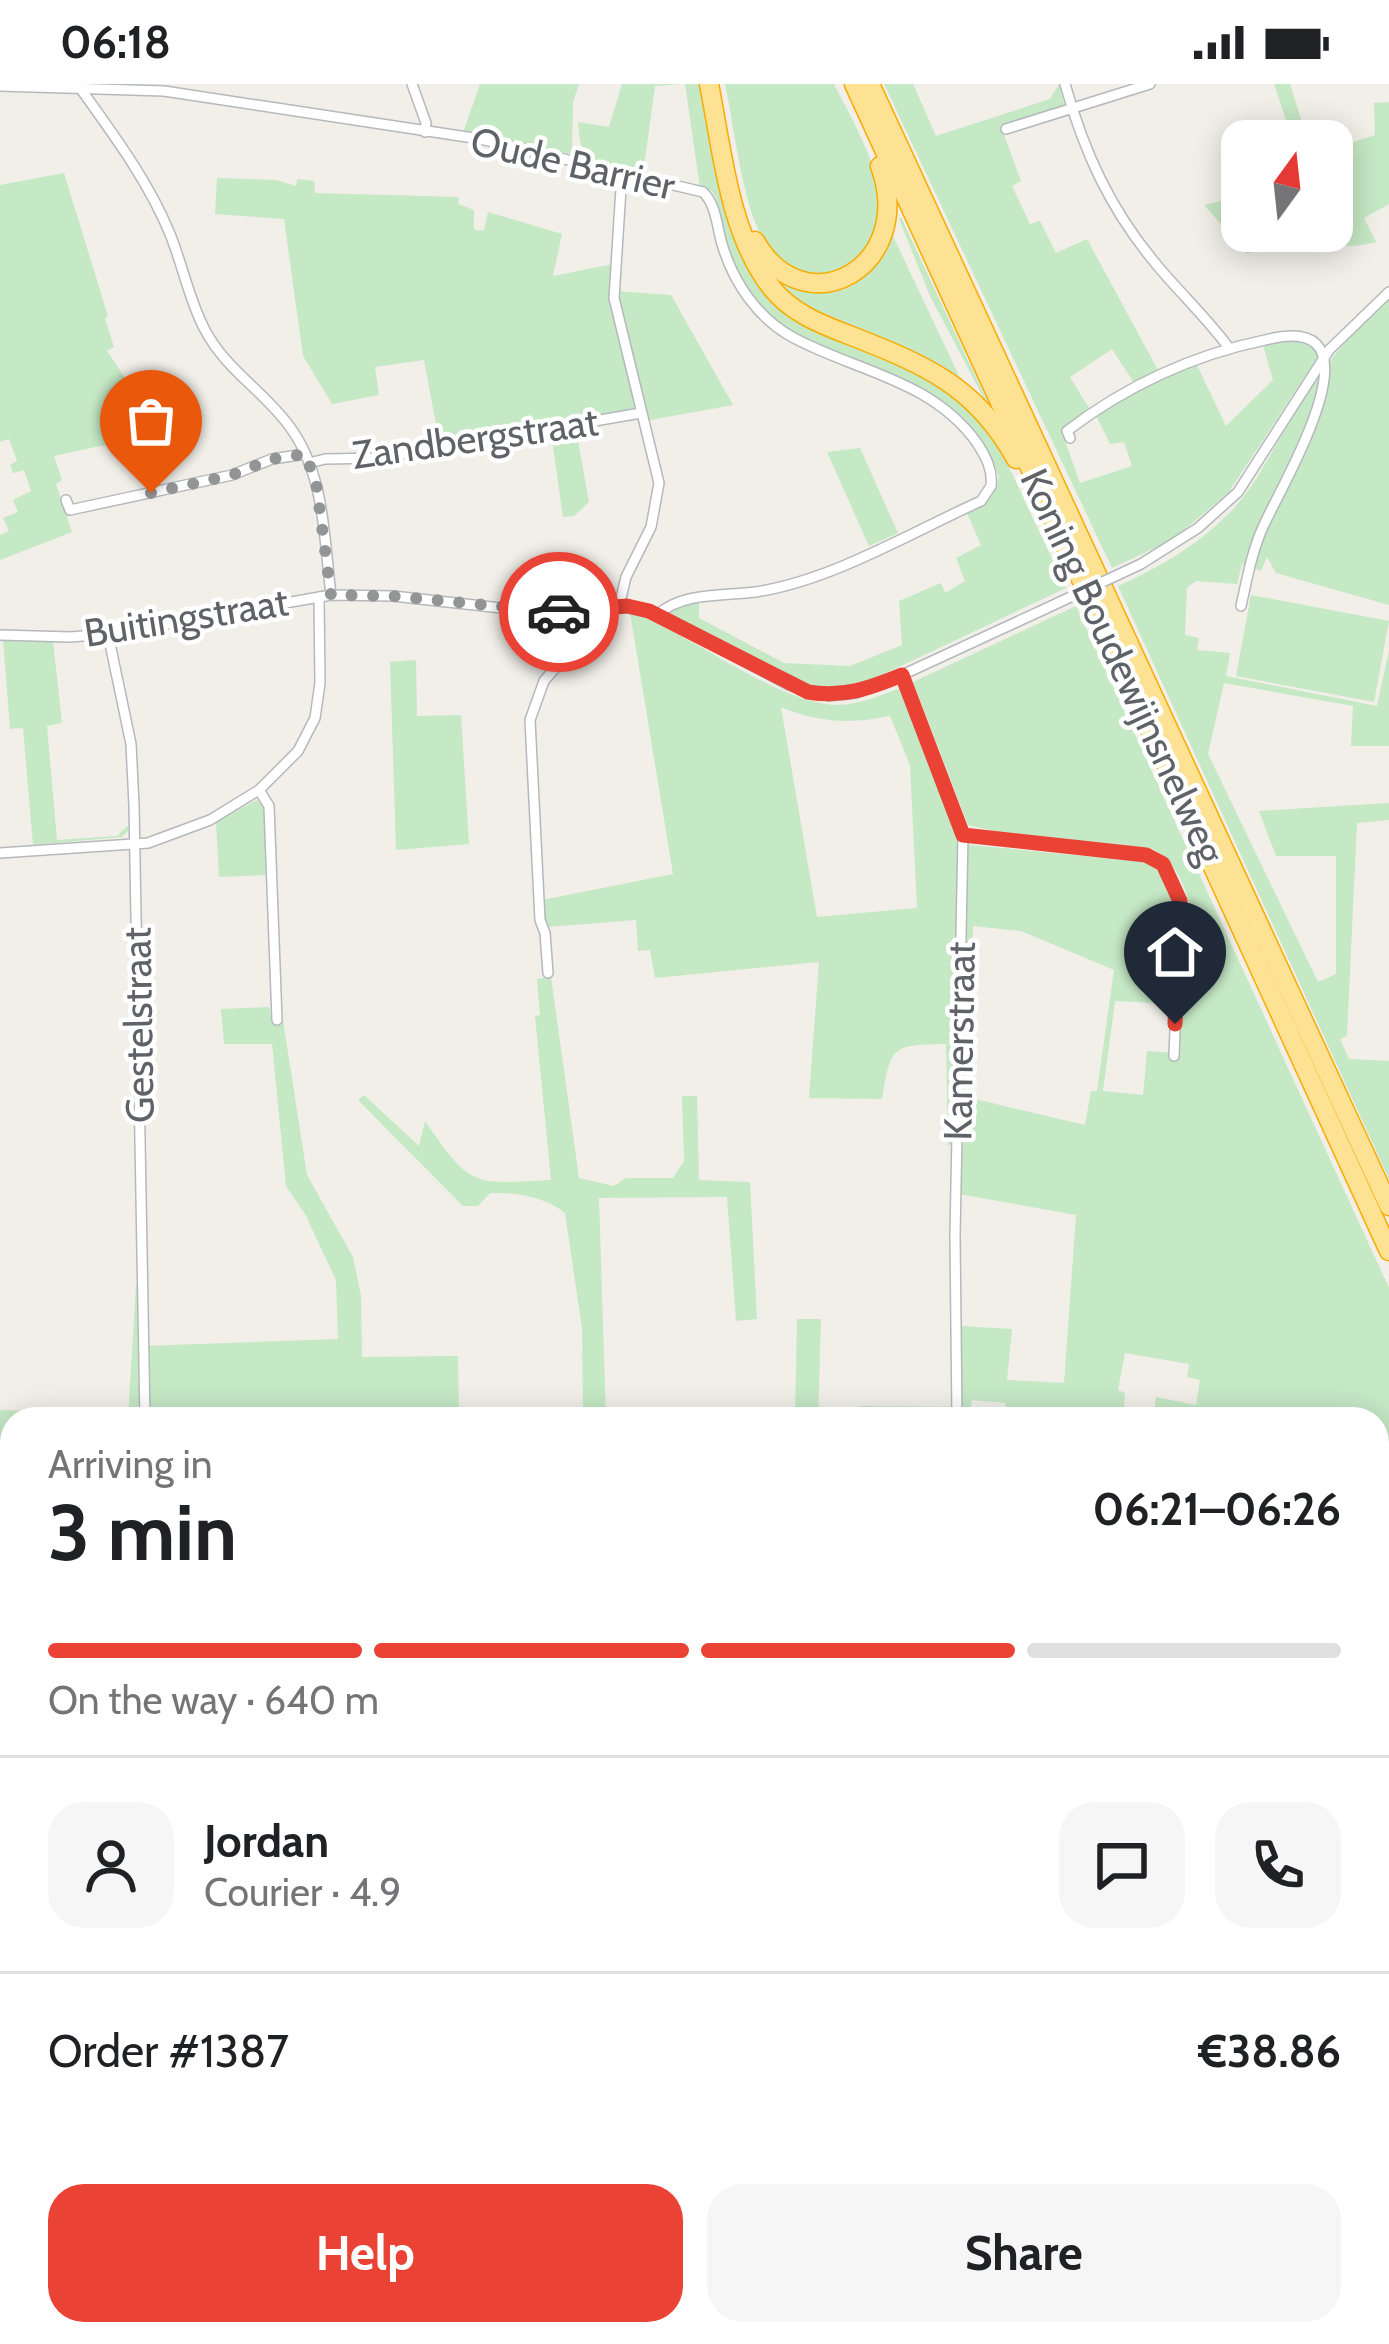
<!DOCTYPE html>
<meta charset="utf-8">
<style>
:root{--surface:#fff;--page:#f6f6f6;--text:#202124;--muted:#757577;--line:#e0e0e0;--accent:#ea4335}
body{margin:0;font-family:Cabin,sans-serif;background:var(--page);color:var(--text);height:100vh;display:flex;flex-direction:column;font-size:45px;white-space:nowrap}
*{box-sizing:border-box;margin:0}
p{font-size:39px;color:var(--muted)}
.icon{flex:none;width:66px;height:66px;fill:none;stroke:currentColor;stroke-width:2;stroke-linecap:round;stroke-linejoin:round}
.map{position:relative;flex:1;overflow:hidden}
.drawer{position:absolute;left:0px;top:1323px;width:1389px;height:939px;display:flex;flex-direction:column;background:var(--surface);border-radius:36px 36px 0 0;box-shadow:0 6px 30px #0003}
.drawer>*{flex:none}
.needle{width:78px;rotate:15deg}
.controls{position:absolute;left:1221px;top:36px;display:grid;gap:24px}
.controls a{display:grid;place-items:center;width:132px;height:132px;border-radius:24px;background:var(--surface);box-shadow:0 6px 30px #0003;font-size:60px}
.pin{position:absolute;display:grid;place-items:center;width:102px;height:102px;color:#fff;margin:-123px -51px;border-radius:50% 50% 50% 0;rotate:-45deg;box-shadow:0 0 12px #0007}
.pin .icon{rotate:45deg}
.courier{position:absolute;display:grid;place-items:center;width:120px;height:120px;margin:-60px;border:9px solid #ea4335;border-radius:50%;background:#fff;color:#222;box-shadow:0 3px 15px #0007}
.overview em{font-style:normal;font-weight:700}
.overview div{display:flex;flex-direction:column-reverse}
.overview{display:flex;align-items:center;justify-content:space-between;height:204px;padding:0 48px}
h1{font-size:78px;font-weight:700;line-height:90px}
.bar{display:grid;grid-template-columns:repeat(4,1fr);gap:18px 12px;align-content:center;height:144px;padding:0 48px}
.bar i{height:15px;border-radius:9px;background:var(--line)}
.bar .active{background:var(--accent)}
.bar p{grid-column:span 4}
.line{display:flex;align-items:center;gap:30px;padding:0 48px;border-top:3px solid var(--line)}
.line div{flex:1}
.round{display:grid;place-items:center;flex:none;width:126px;height:126px;border-radius:36px;background:var(--page)}
.cta{display:flex;gap:24px;margin-top:auto;padding:24px 48px}
.cta a{flex:1;height:138px;border-radius:36px;background:var(--accent);color:#fff;font-size:48px;font-weight:700;line-height:138px;text-align:center}
.cta a+a{background:var(--page);color:var(--text)}
.status{display:flex;justify-content:space-between;align-items:center;height:84px;padding:0 60px;background:var(--surface);direction:ltr}
.status svg{height:33px;fill:currentColor}
.map>svg:first-child{display:block}
.green{fill:#c5e8c5;fill-rule:evenodd}
.lines{fill:none;stroke-linecap:round;stroke-linejoin:round}
.stream{stroke:#aadaff;stroke-width:3}
.street-casing{stroke:#b5b8bc;stroke-width:12}
.highway-casing{stroke:#f9ab00;stroke-width:21}
.street{stroke:#fff;stroke-width:9}
.highway{stroke:#fde293;stroke-width:18}
.street-bridge-casing{stroke:#b5b8bc;stroke-width:12;stroke-linecap:butt}
.street-bridge{stroke:#fff;stroke-width:9}
.done{stroke:#929495;stroke-width:12;stroke-dasharray:0 21.6}
.route{stroke:#ea4335;stroke-width:15}
.labels{text-anchor:middle;dominant-baseline:central;stroke-width:9;stroke-linejoin:round;paint-order:stroke}
.street-label{font-size:39px;fill:#5f6368;stroke:#fff}
</style>
<div class="status"><b>06:18</b><svg viewBox="0 0 49 12"><path d="M0 12V9h3v3zM5 12V6h3v6zM10 12V3h3v9zM15 12V0h3v12zM26 1h20v11H26zM47 4h2v5h-2z"/></svg></div>
<div class="map">
<svg width="1389" height="2260" viewBox="0 0 1389 2260">
<rect width="100%" height="100%" fill="#f1efe8"/>
<g class="green">
<polygon points="480,0 579,0 573,18 572,70 463,49"/>
<path d="M622 0H681L655 2 643 90 590 77C580 68 579 51 578 38L609 43Z"/>
<path d="M685 0H701L726 112 784 227 836 257 925 293 962 318 998 360 1066 504 852 605C796 608 718 563 671 532V524L699 518V534L784 579 850 582 902 561 899 517 941 499 945 509 965 497 956 474 981 461 967 429C986 422 995 413 999 393 962 275 828 296 762 225 733 193 726 155 716 114L711 106 700 104Z"/>
<path d="M725 0H834C852 36 879 80 880 121 882 193 798 216 762 153 742 118 734 41 725 0Z"/>
<polygon points="884,0 913,0 936,52 1050,15 1059,0 1067,31 1004,51 1021,97 1012,102 1030,140 1040,137 1056,169 1087,155 1159,288 1134,299 1112,265 1070,293 1090,326 1061,346 1080,399 1132,382 1124,358 1110,360 1096,331 1144,303 1197,281 1226,342 1273,296 1263,261 1301,253 1318,266 1317,274 1228,409 1172,456 1112,484"/>
<polygon points="1274,0 1290,0 1308,57 1293,57"/>
<path d="M1389 18V120L1364 134 1376 158C1335 170 1288 151 1247 170L1204 121 1242 112V147H1332V79L1354 70 1350 59 1375 51 1374 19Z"/>
<polygon points="64,89 108,232 105,235 114,263 107,267 132,304 147,317 162,316 171,307 182,306 188,343 54,372 62,396 56,400 72,448 0,476 0,451 9,447 3,434 18,428 13,416 31,407 24,386 13,389 10,381 17,377 9,355 0,358 0,101"/>
<polygon points="217,94 276,96 296,102 297,95 314,97 315,109 459,113 458,120 474,126 474,145 478,147 484,146 488,128 562,150 553,192 613,180 611,199 636,321 632,326 440,362 424,276 375,283 379,311 332,320 303,272 284,135 215,130"/>
<polygon points="901,133 989,321 989,324 931,214 899,135"/>
<polygon points="892,150 961,296 832,239 790,216 765,180 850,199 869,187"/>
<polygon points="616,207 671,211 733,321 645,337"/>
<path d="M1389 216V521L1276 489 1267 473 1261 487 1242 480 1237 500 1196 497 1187 504 1185 551 1199 554 1197 566 1230 569 1226 592 1377 622 1389 566V662H1351L1353 622 1224 599 1208 670 1318 898 1336 890V772H1276L1259 727 1389 719V736L1357 739 1347 952 1340 955 1349 975 1389 977V1095L1118 502C1160 483 1202 459 1234 424 1253 404 1266 378 1280 354 1311 303 1341 253 1389 216Z"/>
<polygon points="576,345 589,418 574,432 563,433 551,348"/>
<polygon points="860,364 898,449 869,462 827,368"/>
<polygon points="1251,511 1389,537 1374,618 1236,592"/>
<path d="M1076 522 1389 1204V1746L1377 1753V1335H1153L1156 1313 1196 1321 1200 1296 1187 1293 1189 1280 1125 1269 1118 1306 1125 1309 1123 1335H1007L1005 1319 972 1316 971 1324 963 1323 962 1335H860L861 1322 962 1323 960 1242 1012 1245 1007 1296 1064 1299 1076 1131 959 1110V1060L948 1061 946 960C892 961 891 961 882 1015L809 1014 819 878 655 894 650 866 638 867 636 836 547 843 542 816 673 790 630 528C692 550 778 620 837 621 859 621 881 611 901 604L960 760 1147 778 1164 791 1174 823 1190 822C1185 800 1174 777 1153 765L1004 749 968 741 913 598ZM781 623C819 639 850 640 890 632L910 681 917 824 817 833ZM973 842 1021 847 1114 886 1097 1007H1091L1085 1041 971 1014ZM1115 917 1173 920 1174 969 1147 967 1143 1011 1103 1007Z"/>
<polygon points="3,556 53,558 62,639 47,642 57,756 117,752 127,742 130,745 122,753 33,761 23,644 10,645"/>
<polygon points="416,576 417,632 461,631 469,760 396,766 390,578"/>
<polygon points="257,716 265,725 267,791 219,793 216,738"/>
<path d="M551 893 579 1094 614 1102 626 1094H673L684 1077 682 1012H697L699 1096 750 1098 757 1235 736 1237 727 1113 599 1114 606 1335H583L582 1244 565 1129C545 1113 516 1108 490 1109L478 1122H463L358 1016 364 1011 419 1062 425 1037C471 1104 472 1100 551 1096L535 932 540 931 537 895Z"/>
<polygon points="269,923 271,931 282,930 307,1091 353,1173 361,1212 362,1273 458,1272 459,1335 128,1335 136,1201 140,1201 142,1262 338,1255 336,1196 305,1130 286,1102 272,960 224,960 221,925"/>
<polygon points="797,1235 821,1235 818,1335 795,1335"/>
<polygon points="0,1326 39,1327 38,1335 12,1335 12,1550 0,1548"/>
<rect x="0" y="1604" width="12" height="510"/>
<polygon points="1389,1754 1389,2194 1377,2197 1377,1762"/>
<polygon points="0,2122 12,2122 12,2250 360,2250 344,2260 0,2260"/>
<polygon points="414,2250 905,2250 911,2260 417,2260"/>
<polygon points="920,2250 1037,2250 1036,2260 925,2260"/>
</g>
<g class="lines">
<g class="stream">
<polyline points="1377,1757 1389,1749"/>
<polyline points="1377,2073 1389,2066"/>
<polyline points="353,2260 371,2250"/>
</g>
<defs>
<g id="street">
<polyline points="412,0 426,39 425,48"/>
<path d="M1065 0C1084 68 1110 125 1156 180 1179 208 1207 234 1229 264"/>
<path d="M78 1C112 49 148 96 170 150 183 182 189 216 205 246 226 286 264 307 290 343 325 391 324 454 331 511"/>
<path d="M0 2 164 7 480 55 703 108C716 120 717 143 722 160 733 198 758 235 794 254 858 288 932 296 977 359 986 373 993 386 991 402L981 417C912 448 831 497 755 508 722 512 683 508 657 531"/>
<polyline points="1006,45 1150,0"/>
<path d="M1070 354 1067 347C1126 302 1193 271 1265 256 1389 224 1285 394 1263 443 1252 467 1247 495 1241 522"/>
<polyline points="309,379 325,375 379,374 641,329"/>
<polyline points="66,416 70,426 232,391 272,375 305,370"/>
<polyline points="1141,480 1198,444 1238,408 1329,266 1389,208"/>
<polyline points="619,522 626,493 651,443 659,399 614,214 622,89"/>
<polyline points="108,550 131,660 134,721 145,1335"/>
<polyline points="0,551 70,553 108,550 331,511 393,512 547,529 627,522 657,531 789,601 829,612 856,609 902,591 1047,524"/>
<polyline points="902,591 963,751 955,1151 957,1335"/>
<polyline points="259,706 269,722 277,936"/>
<polyline points="963,751 1146,771 1163,780 1180,817 1174,972"/>
<polyline points="0,769 148,759 210,736 259,706 298,667 315,634 320,599 319,513"/>
<polyline points="548,889 545,849 540,836 530,636 544,597 581,554 587,525"/>
<polyline points="0,1602 12,1603"/>
<polyline points="0,2118 12,2119"/>
<polyline points="1377,2202 1389,2199"/>
<polyline points="1377,2249 1389,2250"/>
<polyline points="914,2250 921,2260"/>
<polyline points="1299,2250 1301,2260"/>
<polyline points="1211,2260 1232,2250"/>
</g>
<g id="highway">
<path d="M709 0C722 65 729 149 771 203 790 228 820 240 849 251 923 280 976 301 1016 375"/>
<polyline points="854,0 1389,1167"/>
<polyline points="870,0 1389,1122"/>
<path d="M755 157C805 245 917 183 880 82"/>
</g>
</defs>
<use href="#street" class="street-casing"/>
<use href="#highway" class="highway-casing"/>
<use href="#street" class="street"/>
<use href="#highway" class="highway"/>
<defs>
<polyline id="street-bridge" points="1047,524 1141,480"/>
</defs>
<use href="#street-bridge" class="street-bridge-casing"/>
<use href="#street-bridge" class="street-bridge"/>
</g>
<g class="lines">
<polyline class="done" points="151,409 232,391 272,375 305,370 316,398 331,511 393,512 559,528"/>
<path class="route" d="M559 528 627 522 649 527 808 608C844 614 870 604 902 591L963 751 1146 771 1163 780 1180 817 1175 940"/>
</g>
<g class="labels">
<g class="street-label">
<text transform="translate(573 79) rotate(13)">Oude Barrier</text>
<text transform="translate(475 354) rotate(-8)">Zandbergstraat</text>
<text transform="translate(186 533) rotate(-9)">Buitingstraat</text>
<text transform="translate(1123 582) rotate(65)">Koning Boudewijnsnelweg</text>
<text transform="translate(138 941) rotate(-91)">Gestelstraat</text>
<text transform="translate(959 957) rotate(-89)">Kamerstraat</text>
</g>
</g>
</svg>
<div class="controls">
<a><svg class="needle" viewBox="-14 -14 28 28"><path d="M0-13l5 13h-10z" fill="#e53935"/><path d="M0 13l5-13h-10z" fill="#757577"/></svg></a>
</div>
<div class="pin" style="left:151px;top:409px;background:#ea580c"><svg class="icon" aria-label="bag" viewBox="0 0 24 24"><path d="M5 8h14l-1 12H6zM9 8a3 3 0 0 1 6 0"/></svg></div>
<div class="pin" style="left:1175px;top:940px;background:#1f2937"><svg class="icon" aria-label="home" viewBox="0 0 24 24"><path d="M3 11l9-7 9 7M6 9v11h12V9"/></svg></div>
<div class="courier" style="left:559px;top:528px"><svg class="icon" aria-label="car" viewBox="0 0 24 24"><path d="M5 17H2v-5l4-1 3-4h7l3 4 3 1v5h-3M9 17h6M6 11h13"/><circle cx="7" cy="17" r="2"/><circle cx="17" cy="17" r="2"/></svg></div>
<section class="drawer">
<div class="overview"><div><h1>3 min</h1><p>Arriving in</p></div><em>06:21–06:26</em></div>
<div class="bar"><i class="active"></i><i class="active"></i><i class="active"></i><i></i><p>On the way · 640 m</p></div>
<div class="line" style="height:216px"><a class="round"><svg class="icon" aria-label="person" viewBox="0 0 24 24"><circle cx="12" cy="8" r="4"/><path d="M4 21q1-7 8-7t8 7"/></svg></a><div><b>Jordan</b><p>Courier · 4.9</p></div><a class="round"><svg class="icon" aria-label="chat" viewBox="0 0 24 24"><path d="M4 5h16v11H9l-5 4z"/></svg></a><a class="round"><svg class="icon" aria-label="phone" viewBox="0 0 24 24"><path d="M5 4h4l2 5-3 2q2 4 5 5l2-3 5 2v4C11 20 4 13 5 4z"/></svg></a></div>
<div class="line" style="height:156px"><div>Order #1387</div><b>€38.86</b></div>
<div class="cta"><a>Help</a><a>Share</a></div>
</section>
</div>
